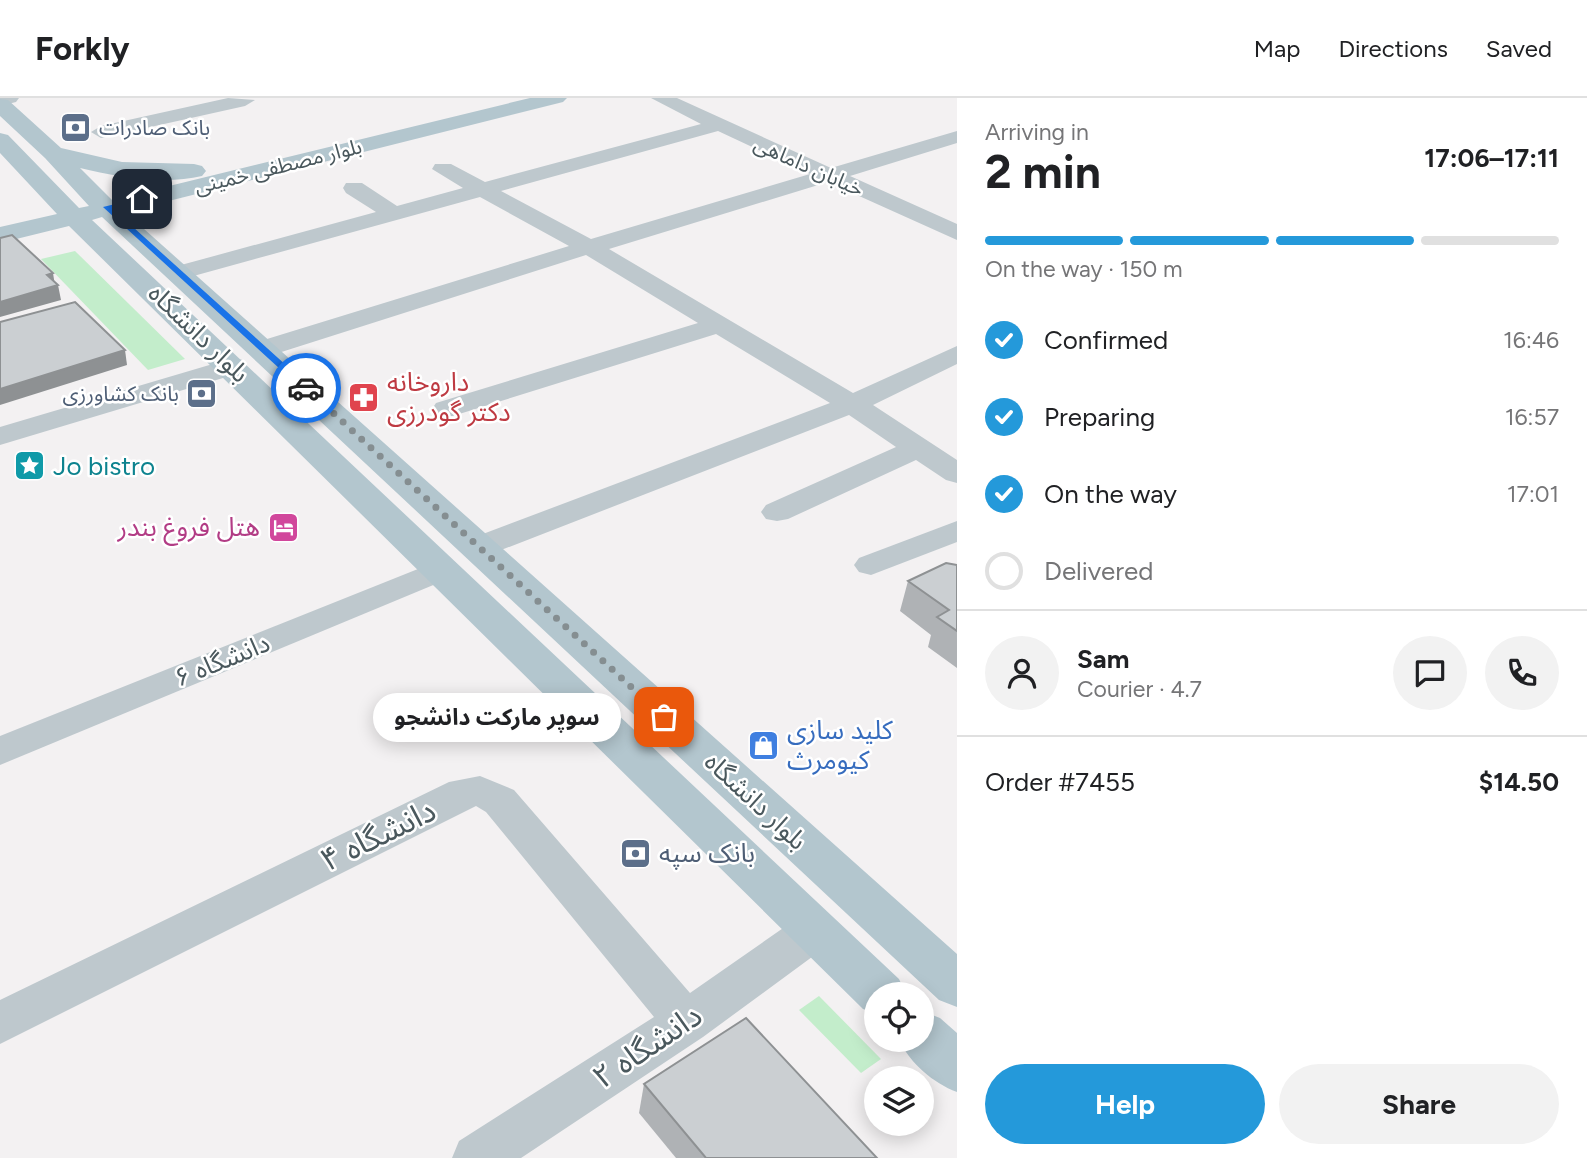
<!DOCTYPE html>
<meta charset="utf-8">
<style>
:root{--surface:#fff;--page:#f2f2f2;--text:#202124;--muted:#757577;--line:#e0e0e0;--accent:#2499da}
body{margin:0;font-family:Figtree,"Noto Sans Arabic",sans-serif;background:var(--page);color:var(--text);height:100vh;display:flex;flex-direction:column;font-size:26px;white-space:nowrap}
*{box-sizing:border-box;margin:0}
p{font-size:23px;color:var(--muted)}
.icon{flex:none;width:38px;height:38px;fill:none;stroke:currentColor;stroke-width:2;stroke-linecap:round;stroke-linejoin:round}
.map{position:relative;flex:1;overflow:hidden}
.panel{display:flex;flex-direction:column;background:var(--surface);width:630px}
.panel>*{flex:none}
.tools{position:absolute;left:864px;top:884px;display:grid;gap:14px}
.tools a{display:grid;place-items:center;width:70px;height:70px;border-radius:50%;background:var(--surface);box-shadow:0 4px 18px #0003;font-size:35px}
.pin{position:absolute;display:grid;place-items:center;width:60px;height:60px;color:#fff;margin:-30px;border-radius:14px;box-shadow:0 4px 10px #0006}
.courier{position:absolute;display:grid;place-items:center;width:70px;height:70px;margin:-35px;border:5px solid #1a73e8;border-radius:50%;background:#fff;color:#222;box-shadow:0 2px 9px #0007}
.bubble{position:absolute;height:49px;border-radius:24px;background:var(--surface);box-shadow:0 4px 18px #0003;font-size:23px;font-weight:700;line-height:49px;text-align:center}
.headline em{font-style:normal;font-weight:700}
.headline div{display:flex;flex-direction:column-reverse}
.headline{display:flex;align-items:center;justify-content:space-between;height:119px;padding:0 28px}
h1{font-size:46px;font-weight:700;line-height:52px}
.bar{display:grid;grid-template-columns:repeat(4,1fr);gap:10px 7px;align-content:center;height:84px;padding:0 28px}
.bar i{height:9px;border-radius:5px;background:var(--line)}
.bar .on{background:var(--accent)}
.bar p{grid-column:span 4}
.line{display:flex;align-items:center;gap:18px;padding:0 28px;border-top:2px solid var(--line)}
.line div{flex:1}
.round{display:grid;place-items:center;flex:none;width:74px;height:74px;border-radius:37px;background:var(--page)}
ol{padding:0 28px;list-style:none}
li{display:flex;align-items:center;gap:21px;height:77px}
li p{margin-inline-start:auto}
li .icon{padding:7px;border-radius:50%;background:var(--accent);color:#fff;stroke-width:4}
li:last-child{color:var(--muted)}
li i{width:38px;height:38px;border:4px solid var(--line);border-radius:50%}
.cta{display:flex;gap:14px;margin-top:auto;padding:14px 28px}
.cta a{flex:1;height:80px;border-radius:42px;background:var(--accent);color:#fff;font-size:28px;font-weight:700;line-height:80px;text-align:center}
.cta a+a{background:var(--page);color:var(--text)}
header{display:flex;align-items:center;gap:42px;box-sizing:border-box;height:98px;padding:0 35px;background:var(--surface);border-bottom:2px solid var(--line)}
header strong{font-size:33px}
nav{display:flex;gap:38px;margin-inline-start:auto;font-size:24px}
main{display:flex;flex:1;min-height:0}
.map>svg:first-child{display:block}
.green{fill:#c3edcb}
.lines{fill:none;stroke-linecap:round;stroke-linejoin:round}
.minor{fill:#bec8cd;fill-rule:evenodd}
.major{fill:#b3c6ce;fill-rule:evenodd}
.wall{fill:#afb2b5}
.shaded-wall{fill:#8e9193}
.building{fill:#cbcfd2;stroke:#8e9193;stroke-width:2}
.route{fill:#1a73e8}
.done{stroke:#858e91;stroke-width:7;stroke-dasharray:0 12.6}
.labels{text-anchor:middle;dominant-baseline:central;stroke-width:5;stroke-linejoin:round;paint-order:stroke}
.far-service-label{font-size:21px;fill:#4e5e75;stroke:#fff;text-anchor:start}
.far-street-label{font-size:21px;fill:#4a585d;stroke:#fff}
.street-label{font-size:26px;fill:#4a585d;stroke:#fff}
.health-label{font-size:26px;fill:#be3a42;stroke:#fff;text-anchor:start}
.culture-label{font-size:26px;fill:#0d838f;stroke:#fff;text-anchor:start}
.hotel-label{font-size:26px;fill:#b23c85;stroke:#fff;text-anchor:end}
.shop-label{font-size:26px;fill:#366cbe;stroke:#fff;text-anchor:start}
.service-label{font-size:26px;fill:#4e5e75;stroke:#fff;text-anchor:start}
.near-street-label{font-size:32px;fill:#4a585d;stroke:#fff}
</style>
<header>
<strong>Forkly</strong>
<nav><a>Map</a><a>Directions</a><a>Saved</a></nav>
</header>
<main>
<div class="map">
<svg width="957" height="1060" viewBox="0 0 957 1060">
<rect width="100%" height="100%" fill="#f3f1f2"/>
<g class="green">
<polygon points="75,153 185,261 148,272 41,161"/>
<polygon points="819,898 881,961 861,975 799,912"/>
</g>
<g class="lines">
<g class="minor">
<polygon points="0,0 19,0 16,4 0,8"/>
<polygon points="228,0 255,2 245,8 101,40 91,34 101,28"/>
<path d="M651 0H677L831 70 957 33V45L850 78 957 126V142L828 84 609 151 853 295 957 248V266L873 307 957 362V385L946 382 916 362 788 421 777 423 766 421 761 414 766 407 896 349 849 317 491 456 479 459 467 456 463 449 467 442 830 305 716 236 456 317 446 320 436 317 432 311 436 305 698 225 586 157 272 257H254L250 251 254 245 569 148 480 99 179 182 170 180 167 175 170 170 376 114 346 95 343 90 346 85H362L397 108 463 90 432 71 435 66H451L485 84 701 26ZM718 33 810 76 591 141 501 93Z"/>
<polygon points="233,260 243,262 247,268 243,274 0,347 0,329"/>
<polygon points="957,423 957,444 871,477 859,474 854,467 859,460"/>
<polygon points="443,461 455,464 460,471 455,478 0,667 0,638"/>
<polygon points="480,678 514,692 690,895 799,819 815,814 831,819 837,832 831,845 703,939 521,1060 452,1060 459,1043 654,919 486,714 476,708 0,946 0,902 449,684"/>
</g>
<g class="major">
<path d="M530 0H567L563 4 125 114 957 856V909L939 902 102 119 92 122 899 881 906 896H877V916L863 911 69 128 0 145V129L57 116 0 55V35L8 37 79 110 89 108 45 60 0 18V1L8 2 61 50 122 64 194 66 202 68 206 73 202 78C164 87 117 79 80 70L112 102Z"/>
<path d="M922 913 940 920 957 935V994C933 985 910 965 899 942H922Z"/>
</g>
</g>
<g class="wall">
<polygon points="957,467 957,570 928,549 931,537 900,513 908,483"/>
<polygon points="644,986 877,1060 676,1060 639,1015"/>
</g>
<g class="shaded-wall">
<polygon points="53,175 55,188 58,187 61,202 0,219 0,204 47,177"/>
<polygon points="125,252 127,267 0,307 0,291"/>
</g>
<g class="building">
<polygon points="12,137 53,175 47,177 58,187 0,204 0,140"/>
<polygon points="75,204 125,252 0,291 0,224"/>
<polygon points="946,465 957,467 957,533 937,519 949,512 908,483"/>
<polygon points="746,920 877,1060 706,1060 644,986"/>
</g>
<polygon class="route" points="144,99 144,102 112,110 309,288 309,292 303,292 103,109"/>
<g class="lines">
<polyline class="done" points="306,290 664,619"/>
</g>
<defs>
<symbol id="bank-square" viewBox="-11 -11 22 22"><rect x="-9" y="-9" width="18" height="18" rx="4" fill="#5c6f8a" stroke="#fff"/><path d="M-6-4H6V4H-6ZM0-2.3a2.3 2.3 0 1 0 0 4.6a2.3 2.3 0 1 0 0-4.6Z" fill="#fff"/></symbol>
<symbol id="pharmacy-square" viewBox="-11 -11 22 22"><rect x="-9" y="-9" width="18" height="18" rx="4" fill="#e0444e" stroke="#fff"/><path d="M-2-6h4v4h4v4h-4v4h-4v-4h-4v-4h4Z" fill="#fff"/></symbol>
<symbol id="sight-square" viewBox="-11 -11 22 22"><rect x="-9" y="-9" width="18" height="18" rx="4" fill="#0f9aa8" stroke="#fff"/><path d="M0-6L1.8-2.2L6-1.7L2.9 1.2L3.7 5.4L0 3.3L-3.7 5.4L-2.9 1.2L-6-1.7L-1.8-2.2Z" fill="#fff"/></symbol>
<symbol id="hotel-square" viewBox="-11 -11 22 22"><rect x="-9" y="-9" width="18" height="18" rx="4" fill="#d1479c" stroke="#fff"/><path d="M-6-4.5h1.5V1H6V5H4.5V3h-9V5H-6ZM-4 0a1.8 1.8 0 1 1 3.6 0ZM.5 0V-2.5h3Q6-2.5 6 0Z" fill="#fff"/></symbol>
<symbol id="shop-square" viewBox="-11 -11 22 22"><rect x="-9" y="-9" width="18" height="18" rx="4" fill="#3f7fe0" stroke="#fff"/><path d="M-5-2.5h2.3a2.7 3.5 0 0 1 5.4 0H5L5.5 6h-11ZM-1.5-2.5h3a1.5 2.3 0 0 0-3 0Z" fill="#fff"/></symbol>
</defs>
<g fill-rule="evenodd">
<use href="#bank-square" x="58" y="12" width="35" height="35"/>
<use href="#bank-square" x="184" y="278" width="35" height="35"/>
<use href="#pharmacy-square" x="346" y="282" width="35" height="35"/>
<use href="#sight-square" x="12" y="350" width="35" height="35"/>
<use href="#hotel-square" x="266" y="412" width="35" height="35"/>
<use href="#shop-square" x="746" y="630" width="35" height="35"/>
<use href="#bank-square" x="618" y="738" width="35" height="35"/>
</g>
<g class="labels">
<g class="far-service-label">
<text x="99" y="29">بانک صادرات</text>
<text x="179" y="295" text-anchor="end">بانک کشاورزی</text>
</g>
<g class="far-street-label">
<text transform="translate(278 68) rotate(-14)">بلوار مصطفی خمینی</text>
<text transform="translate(809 68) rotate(24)">خیابان داماهی</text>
</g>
<g class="street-label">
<text transform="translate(199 235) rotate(44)">بلوار دانشگاه</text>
<text transform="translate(222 562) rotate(-22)">دانشگاه ۶</text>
<text transform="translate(756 703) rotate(43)">بلوار دانشگاه</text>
</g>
<g class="health-label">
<text x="387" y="284">داروخانه<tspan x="387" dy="30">دکتر گودرزی</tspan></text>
</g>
<g class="culture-label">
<text x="53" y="368">Jo bistro</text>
</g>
<g class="hotel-label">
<text x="260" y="429">هتل فروغ بندر</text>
</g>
<g class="shop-label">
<text x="787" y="632">کلید سازی<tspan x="787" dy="30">کیومرث</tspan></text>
</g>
<g class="service-label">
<text x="659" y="755">بانک سپه</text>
</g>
<g class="near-street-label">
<text transform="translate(378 737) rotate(-26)">دانشگاه ۴</text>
<text transform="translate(647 948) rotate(-34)">دانشگاه ۲</text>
</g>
</g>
</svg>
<div class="tools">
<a><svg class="icon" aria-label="locate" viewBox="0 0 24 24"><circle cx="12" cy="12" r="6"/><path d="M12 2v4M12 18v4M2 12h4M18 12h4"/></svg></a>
<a><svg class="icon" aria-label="layers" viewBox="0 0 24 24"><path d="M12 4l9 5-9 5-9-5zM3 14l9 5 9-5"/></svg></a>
</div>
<div class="pin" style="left:664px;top:619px;background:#ea580c"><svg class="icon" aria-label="bag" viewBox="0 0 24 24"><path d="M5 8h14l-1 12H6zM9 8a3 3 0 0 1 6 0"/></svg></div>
<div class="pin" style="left:142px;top:101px;background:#1f2937"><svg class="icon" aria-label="home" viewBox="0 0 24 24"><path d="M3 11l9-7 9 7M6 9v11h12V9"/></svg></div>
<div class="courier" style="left:306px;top:290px"><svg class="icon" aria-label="car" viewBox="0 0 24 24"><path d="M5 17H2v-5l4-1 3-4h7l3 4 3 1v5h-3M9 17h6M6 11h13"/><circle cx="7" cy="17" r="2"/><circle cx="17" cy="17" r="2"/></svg></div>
<div class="bubble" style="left:373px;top:595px;width:248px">سوپر مارکت دانشجو</div>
</div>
<section class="panel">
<div class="headline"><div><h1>2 min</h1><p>Arriving in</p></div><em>17:06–17:11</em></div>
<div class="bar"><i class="on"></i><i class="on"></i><i class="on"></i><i></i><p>On the way · 150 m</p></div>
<ol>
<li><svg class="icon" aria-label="check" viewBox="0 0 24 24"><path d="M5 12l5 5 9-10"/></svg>Confirmed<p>16:46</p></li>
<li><svg class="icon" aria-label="check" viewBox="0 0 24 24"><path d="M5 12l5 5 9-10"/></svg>Preparing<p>16:57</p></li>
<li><svg class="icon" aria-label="check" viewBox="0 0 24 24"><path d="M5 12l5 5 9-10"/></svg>On the way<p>17:01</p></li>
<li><i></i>Delivered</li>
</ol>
<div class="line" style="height:126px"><a class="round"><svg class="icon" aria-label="person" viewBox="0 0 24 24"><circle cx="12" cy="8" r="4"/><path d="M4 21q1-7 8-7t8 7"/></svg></a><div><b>Sam</b><p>Courier · 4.7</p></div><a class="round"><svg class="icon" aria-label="chat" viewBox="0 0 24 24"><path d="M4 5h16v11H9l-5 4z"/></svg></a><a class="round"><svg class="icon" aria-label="phone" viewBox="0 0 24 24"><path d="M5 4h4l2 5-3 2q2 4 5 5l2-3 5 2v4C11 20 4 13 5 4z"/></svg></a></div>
<div class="line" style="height:91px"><div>Order #7455</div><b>$14.50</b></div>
<div class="cta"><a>Help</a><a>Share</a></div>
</section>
</main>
